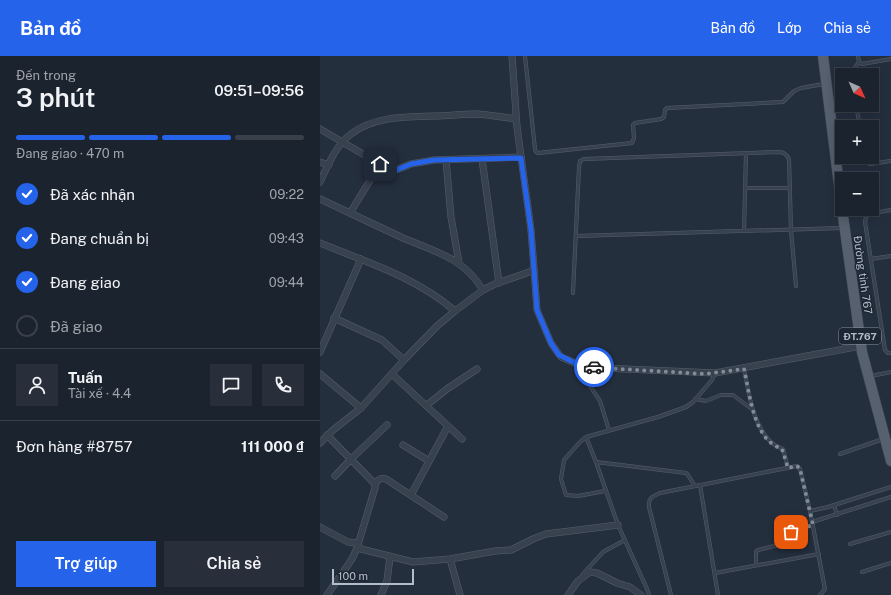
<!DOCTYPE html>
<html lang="vi">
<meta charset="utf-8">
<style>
:root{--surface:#1b232e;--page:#282f3a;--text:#f1f3f6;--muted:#a0a4aa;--line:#39404a;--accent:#2563eb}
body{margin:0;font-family:"Public Sans",sans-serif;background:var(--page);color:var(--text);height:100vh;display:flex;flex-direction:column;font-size:15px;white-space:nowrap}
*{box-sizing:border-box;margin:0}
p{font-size:13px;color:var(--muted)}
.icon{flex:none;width:22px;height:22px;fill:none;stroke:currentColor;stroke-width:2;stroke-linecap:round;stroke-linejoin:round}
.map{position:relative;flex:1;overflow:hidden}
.sheet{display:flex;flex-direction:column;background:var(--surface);width:320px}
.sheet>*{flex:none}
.needle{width:26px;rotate:135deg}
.fabs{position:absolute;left:515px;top:12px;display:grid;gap:8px}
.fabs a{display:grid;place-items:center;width:44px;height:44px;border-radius:0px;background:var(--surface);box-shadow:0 2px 10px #0003,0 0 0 1px var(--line);font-size:20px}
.scale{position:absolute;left:12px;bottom:10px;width:82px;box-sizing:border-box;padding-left:4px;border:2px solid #b4bcc9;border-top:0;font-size:11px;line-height:14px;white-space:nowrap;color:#b4bcc9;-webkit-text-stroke:3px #1d2633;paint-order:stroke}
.pin{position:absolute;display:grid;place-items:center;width:34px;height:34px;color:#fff;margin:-17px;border-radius:8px;box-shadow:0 2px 6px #0006}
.courier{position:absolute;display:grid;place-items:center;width:40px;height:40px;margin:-20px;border:3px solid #2563eb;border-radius:50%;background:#fff;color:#222;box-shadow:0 1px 5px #0007}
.summary em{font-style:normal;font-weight:600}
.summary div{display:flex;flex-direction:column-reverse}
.summary{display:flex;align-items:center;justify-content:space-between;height:68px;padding:0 16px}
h1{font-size:26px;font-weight:600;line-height:30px}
.bar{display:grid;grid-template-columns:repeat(4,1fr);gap:6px 4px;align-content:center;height:48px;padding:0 16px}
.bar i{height:5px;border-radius:3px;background:var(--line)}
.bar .active{background:var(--accent)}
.bar p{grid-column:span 4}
.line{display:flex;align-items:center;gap:10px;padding:0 16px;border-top:1px solid var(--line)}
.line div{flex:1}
.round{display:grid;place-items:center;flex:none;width:42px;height:42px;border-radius:0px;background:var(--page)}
ol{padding:0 16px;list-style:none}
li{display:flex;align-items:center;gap:12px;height:44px}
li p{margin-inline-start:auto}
li .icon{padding:4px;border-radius:50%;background:var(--accent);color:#fff;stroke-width:4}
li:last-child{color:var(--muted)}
li i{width:22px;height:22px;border:2px solid var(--line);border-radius:50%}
.action{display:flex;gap:8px;margin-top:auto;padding:8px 16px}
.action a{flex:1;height:46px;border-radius:0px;background:var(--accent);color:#fff;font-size:16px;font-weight:600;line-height:46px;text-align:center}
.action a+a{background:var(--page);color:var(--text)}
header{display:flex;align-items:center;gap:24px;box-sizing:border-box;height:56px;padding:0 20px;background:var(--accent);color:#fff}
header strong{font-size:19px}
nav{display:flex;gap:22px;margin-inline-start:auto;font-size:14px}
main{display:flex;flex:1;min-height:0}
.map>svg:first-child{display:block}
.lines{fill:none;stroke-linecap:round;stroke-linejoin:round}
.lane-casing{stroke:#565f6c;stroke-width:4}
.street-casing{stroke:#565f6c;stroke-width:7}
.primary-casing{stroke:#414a57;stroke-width:11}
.lane{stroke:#38414e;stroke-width:3}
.street{stroke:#38414e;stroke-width:6}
.primary{stroke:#56606e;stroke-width:10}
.done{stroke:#828b98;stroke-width:4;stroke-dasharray:0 7.2}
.route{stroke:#2563eb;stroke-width:5}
.labels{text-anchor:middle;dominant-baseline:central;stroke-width:3;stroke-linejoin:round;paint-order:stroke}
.shield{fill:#1d2633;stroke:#878f9c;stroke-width:1}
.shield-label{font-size:10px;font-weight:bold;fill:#b4bcc9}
.street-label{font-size:11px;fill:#b4bcc9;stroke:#1d2633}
</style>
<header>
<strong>Bản đồ</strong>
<nav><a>Bản đồ</a><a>Lớp</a><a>Chia sẻ</a></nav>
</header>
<main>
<section class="sheet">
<div class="summary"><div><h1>3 phút</h1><p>Đến trong</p></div><em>09:51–09:56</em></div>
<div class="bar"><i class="active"></i><i class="active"></i><i class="active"></i><i></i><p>Đang giao · 470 m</p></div>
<ol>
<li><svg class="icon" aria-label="check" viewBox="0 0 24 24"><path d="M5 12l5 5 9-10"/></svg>Đã xác nhận<p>09:22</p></li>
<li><svg class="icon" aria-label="check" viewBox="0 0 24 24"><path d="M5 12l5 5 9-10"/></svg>Đang chuẩn bị<p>09:43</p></li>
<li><svg class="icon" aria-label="check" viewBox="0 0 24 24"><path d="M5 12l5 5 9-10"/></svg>Đang giao<p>09:44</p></li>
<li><i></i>Đã giao</li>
</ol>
<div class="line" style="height:72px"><a class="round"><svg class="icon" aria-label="person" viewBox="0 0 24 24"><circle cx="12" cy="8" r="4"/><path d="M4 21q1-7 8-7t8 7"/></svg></a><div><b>Tuấn</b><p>Tài xế · 4.4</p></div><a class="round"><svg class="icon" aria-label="chat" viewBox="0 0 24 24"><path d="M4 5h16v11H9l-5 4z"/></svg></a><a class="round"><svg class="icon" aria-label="phone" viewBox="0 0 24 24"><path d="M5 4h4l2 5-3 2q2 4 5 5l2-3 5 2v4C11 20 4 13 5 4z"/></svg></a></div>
<div class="line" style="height:52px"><div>Đơn hàng #8757</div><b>111 000 ₫</b></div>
<div class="action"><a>Trợ giúp</a><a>Chia sẻ</a></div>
</section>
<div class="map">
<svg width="571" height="539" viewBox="0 0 571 539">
<rect width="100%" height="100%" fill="#242f3e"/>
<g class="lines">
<defs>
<g id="lane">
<polyline points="205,0 215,93 216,96 218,97 312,87 314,82 313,69 315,67 341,63 344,61 345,54 347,52 463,46 474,35 481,32 504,28"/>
<polyline points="538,0 539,6 542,8 571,3"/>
<polyline points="532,19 534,13 539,6"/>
<polyline points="536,49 540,71"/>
<polyline points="545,101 545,105 550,108 571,105"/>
<polyline points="425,132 470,132"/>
<polyline points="571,154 549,158 546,161 545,166 565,294 568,297 571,297"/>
<polyline points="424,175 426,97"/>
<polyline points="256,180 522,172"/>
<polyline points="551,203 571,200"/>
<path d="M253 237 259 111 260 105 264 103 456 96C463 96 466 97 469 103L471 174 476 230"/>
<polyline points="255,307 280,345 289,374"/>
<path d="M424 313C429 337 432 369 452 387 455 390 459 391 463 393L468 412"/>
<polyline points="551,320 571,316"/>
<polyline points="375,343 386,345 401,339 413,339 433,354"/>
<polyline points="266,381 276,406 366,417 368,419 375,430"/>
<polyline points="520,398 563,383"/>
<polyline points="276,406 298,469 327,533 329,539"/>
<polyline points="380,429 398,539"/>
<polyline points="285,435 258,440 246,439 241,423 244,404 260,386 266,381 338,361 366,351 373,346 392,324 395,317"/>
<polyline points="514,449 517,459"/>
<polyline points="490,455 508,451 571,431"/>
<polyline points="492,466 571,441"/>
<polyline points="530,488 571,476"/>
<polyline points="436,509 436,496 438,494 466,487 473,474 493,469"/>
<polyline points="542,516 571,507"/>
<polyline points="395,517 499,498"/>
<polyline points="262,519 283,496 305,484"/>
<path d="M351 539 329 451C328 442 332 441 340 437L477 410 480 413 490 455 505 533 500 539"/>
</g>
<g id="street">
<polyline points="0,73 70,114 76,114 91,108 114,104 201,101"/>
<polyline points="162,103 179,227"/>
<polyline points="126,104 131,161 139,207"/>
<polyline points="0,106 9,109"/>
<path d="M0 126C8 109 16 89 31 78 54 60 86 61 114 60 128 60 142 58 157 58 170 59 183 61 196 63"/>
<path d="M0 143C28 156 55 169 83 182 114 195 144 202 163 234"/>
<polyline points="30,157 60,108"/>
<path d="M0 187C46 206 96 221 135 255"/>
<polyline points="214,213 217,254 231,287 241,301 255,307 283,312 395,317 541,290"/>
<polyline points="14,262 62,284 84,304"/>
<polyline points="0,296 41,203"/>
<polyline points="0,318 41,352"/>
<polyline points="72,318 142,383"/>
<polyline points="107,349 127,333 157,313"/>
<polyline points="7,379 55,428"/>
<polyline points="0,387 13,374 41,352 84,304 117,270 135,255 163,234 175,228 212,215 214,213 211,174 197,71 192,0"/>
<polyline points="83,389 109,405"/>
<polyline points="15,420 31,403 67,369"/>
<polyline points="91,439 128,370"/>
<polyline points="0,471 28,486 38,487"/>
<polyline points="37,492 93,506 130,503 175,495 191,494 213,483 226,478 298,469"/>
<polyline points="130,503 140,539"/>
<path d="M7 539 32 503 37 492 55 432V428C58 424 60 421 66 423L124 461"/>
<polyline points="61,539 67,525 70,501"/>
<polyline points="248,539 258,525 270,516 277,517 297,527 310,531 321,539"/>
</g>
<g id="primary">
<polyline points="503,0 522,153"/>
<polyline points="522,153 542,296 571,405"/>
</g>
</defs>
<use href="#lane" class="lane-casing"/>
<use href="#street" class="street-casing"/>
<use href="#primary" class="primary-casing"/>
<use href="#lane" class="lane"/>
<use href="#street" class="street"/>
<use href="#primary" class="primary"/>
</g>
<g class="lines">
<path class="done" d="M274 311 283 312 385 318 424 313C429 334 433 377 454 389 457 391 460 392 462 393L468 412 477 410 480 413 493 469 471 476"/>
<polyline class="route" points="60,108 70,114 74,115 91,108 114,104 201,102 211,174 217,254 231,287 239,299 255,307 274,311"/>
</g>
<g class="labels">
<rect class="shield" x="519" y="272" width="42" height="16" rx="3"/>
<g class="shield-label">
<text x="540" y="280">ĐT.767</text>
</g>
<g class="street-label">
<text transform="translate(543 219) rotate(82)">Đường tỉnh 767</text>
</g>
</g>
</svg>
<div class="fabs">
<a><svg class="needle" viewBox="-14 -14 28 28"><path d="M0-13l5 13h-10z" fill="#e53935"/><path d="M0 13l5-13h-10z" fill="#a0a4aa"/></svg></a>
<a>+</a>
<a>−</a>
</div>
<div class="scale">100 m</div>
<div class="pin" style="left:471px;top:476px;background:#ea580c"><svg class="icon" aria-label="bag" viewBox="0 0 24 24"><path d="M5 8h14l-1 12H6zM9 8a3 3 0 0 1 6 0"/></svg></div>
<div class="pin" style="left:60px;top:108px;background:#1f2937"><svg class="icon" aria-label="home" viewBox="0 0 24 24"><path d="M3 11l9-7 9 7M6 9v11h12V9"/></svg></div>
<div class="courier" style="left:274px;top:311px"><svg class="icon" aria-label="car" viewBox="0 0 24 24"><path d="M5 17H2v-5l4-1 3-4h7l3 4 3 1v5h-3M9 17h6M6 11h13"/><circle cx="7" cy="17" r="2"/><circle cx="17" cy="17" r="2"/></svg></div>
</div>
</main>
